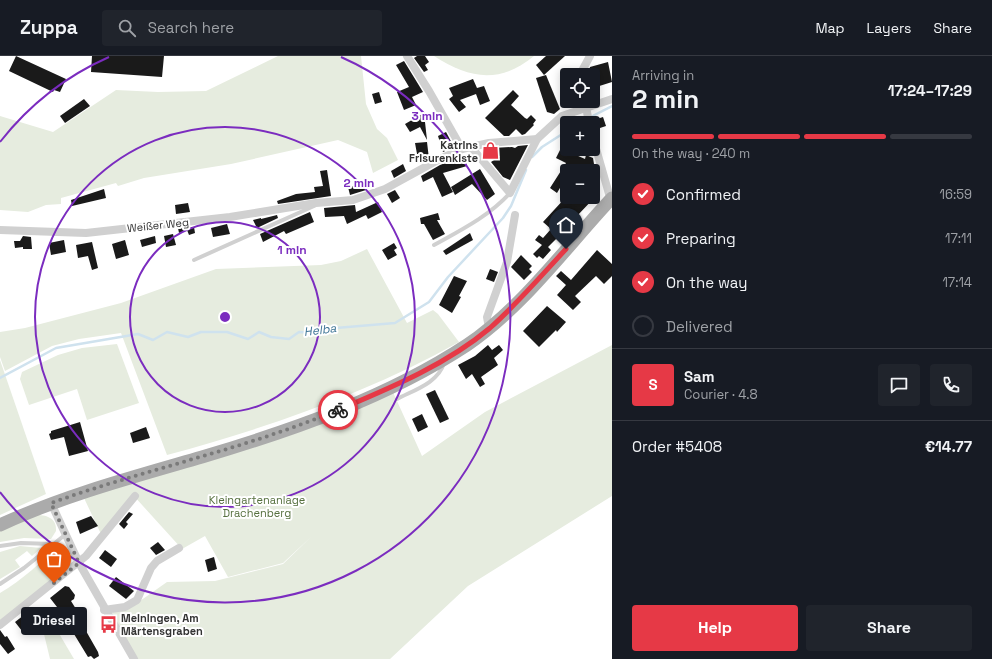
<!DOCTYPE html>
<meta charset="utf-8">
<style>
:root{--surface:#171b24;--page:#20242c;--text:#f1f3f6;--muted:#9ea1a6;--line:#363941;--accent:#e63946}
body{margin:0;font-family:"Space Grotesk",sans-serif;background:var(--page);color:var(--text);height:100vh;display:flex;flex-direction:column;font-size:15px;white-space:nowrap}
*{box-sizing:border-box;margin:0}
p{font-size:13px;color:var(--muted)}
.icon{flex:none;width:22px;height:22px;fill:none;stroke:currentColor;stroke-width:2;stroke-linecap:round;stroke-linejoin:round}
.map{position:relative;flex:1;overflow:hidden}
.drawer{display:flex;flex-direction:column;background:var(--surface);width:380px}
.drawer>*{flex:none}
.buttons{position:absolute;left:560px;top:12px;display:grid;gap:8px}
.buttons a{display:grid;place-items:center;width:40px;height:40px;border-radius:4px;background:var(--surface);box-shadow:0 2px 10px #0003;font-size:20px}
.pin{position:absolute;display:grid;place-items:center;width:34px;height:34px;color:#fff;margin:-41px -17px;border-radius:50% 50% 50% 0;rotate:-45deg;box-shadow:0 0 4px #0007}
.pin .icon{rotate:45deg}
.courier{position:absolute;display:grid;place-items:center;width:40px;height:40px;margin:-20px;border:3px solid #e63946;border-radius:50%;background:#fff;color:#222;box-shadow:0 1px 5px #0007}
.bubble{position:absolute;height:28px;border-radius:4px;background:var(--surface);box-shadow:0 2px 10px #0003;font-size:13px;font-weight:700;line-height:28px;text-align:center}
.summary em{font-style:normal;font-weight:700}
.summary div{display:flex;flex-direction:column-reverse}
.summary{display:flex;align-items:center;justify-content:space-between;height:68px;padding:0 20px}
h1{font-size:26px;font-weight:700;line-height:30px}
.bar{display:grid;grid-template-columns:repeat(4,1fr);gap:6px 4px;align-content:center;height:48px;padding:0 20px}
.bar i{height:5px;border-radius:3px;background:var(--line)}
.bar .selected{background:var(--accent)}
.bar p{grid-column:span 4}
.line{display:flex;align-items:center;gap:10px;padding:0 20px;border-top:1px solid var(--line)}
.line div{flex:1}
.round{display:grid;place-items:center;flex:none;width:42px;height:42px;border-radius:4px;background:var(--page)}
ol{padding:0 20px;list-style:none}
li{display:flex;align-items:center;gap:12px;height:44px}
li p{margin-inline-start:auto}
li .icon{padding:4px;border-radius:50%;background:var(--accent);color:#fff;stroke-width:4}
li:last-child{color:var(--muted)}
li i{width:22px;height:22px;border:2px solid var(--line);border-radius:50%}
.button{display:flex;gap:8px;margin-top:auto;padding:8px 20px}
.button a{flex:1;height:46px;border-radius:4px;background:var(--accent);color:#fff;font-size:16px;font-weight:700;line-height:46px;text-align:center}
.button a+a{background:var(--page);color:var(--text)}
header{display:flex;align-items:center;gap:24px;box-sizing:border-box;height:56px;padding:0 20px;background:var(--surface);border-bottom:1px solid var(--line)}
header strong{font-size:19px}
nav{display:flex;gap:22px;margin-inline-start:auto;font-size:14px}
.search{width:280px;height:36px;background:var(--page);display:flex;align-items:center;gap:10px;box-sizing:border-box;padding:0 14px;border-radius:4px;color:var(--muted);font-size:15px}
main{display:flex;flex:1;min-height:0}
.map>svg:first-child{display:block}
.green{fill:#e6ecdf}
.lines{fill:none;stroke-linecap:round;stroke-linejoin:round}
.stream{stroke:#cfe2ee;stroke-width:2.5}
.building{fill:#1a1a1a}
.service{stroke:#d0d0d0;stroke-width:4}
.minor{stroke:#d0d0d0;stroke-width:8}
.primary{stroke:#ababab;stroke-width:13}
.done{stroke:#7a7a7a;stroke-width:4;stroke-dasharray:0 7.2}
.route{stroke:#e63946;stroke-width:5}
.ring{fill:none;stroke:#7b2cbf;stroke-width:2}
.labels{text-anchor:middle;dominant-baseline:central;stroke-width:4;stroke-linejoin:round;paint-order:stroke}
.poi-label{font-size:11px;font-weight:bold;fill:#333;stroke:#fff;text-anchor:end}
.street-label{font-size:11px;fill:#333;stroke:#fff}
.park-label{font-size:11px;fill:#56703f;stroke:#fff}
.water-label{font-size:12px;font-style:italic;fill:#3f7597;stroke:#fff}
.centre{fill:#7b2cbf;stroke:#fff;stroke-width:2}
.ring-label{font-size:12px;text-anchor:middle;font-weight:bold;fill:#7b2cbf;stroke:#fff;stroke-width:4;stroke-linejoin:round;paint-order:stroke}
</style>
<header>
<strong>Zuppa</strong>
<div class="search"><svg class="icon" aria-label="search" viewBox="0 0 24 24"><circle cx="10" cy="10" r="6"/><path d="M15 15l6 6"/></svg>Search here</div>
<nav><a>Map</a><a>Layers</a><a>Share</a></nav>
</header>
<main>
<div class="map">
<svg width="612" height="603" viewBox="0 0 612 603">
<rect width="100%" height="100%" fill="#fff"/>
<g class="green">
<polygon points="278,0 361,0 366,48 377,73 387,82 398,104 373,117 367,96 338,84 231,108 144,122 118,130 116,127 61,142 61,148 46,149 28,156 0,154 0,60 53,76 116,34 158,36 206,35"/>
<path d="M434 0H534C500 28 469 23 434 0Z"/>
<path d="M367 193 407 267 433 254 438 258 459 286C368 337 267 372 167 399L121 277 79 283 52 290 5 315 0 301V276L25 272 121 247 216 213 321 209 341 205Z"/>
<polygon points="117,288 139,347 87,364 77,333 29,349 20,323 22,316 58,299 82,292"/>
<polygon points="612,289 612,440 468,530 390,603 137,603 112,562 113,556 130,552 167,526 215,525 283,508 312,480 283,507 228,521 205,480 182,493 133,439 101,478 84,442 392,334 422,400 485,356"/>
<polygon points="0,304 46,438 0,459"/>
<path d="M37 459C48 459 57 463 56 475L51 483 24 482 0 486V475Z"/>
<path d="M59 488C69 493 71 502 68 512L0 565V537C22 524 42 506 59 488Z"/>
<polygon points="20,490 41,492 32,500 27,495 15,504 20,511 0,523 0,496"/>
<polygon points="54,569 74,603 50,603 43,574 47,574"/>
</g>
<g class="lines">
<g class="stream">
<polyline points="579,67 612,50"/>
<polyline points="532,101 542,91 567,75"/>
<polyline points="0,322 56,292 138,278 153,284 167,276 188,281 201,276 227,276 248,283 259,276 271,281 289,283 299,276 315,277 336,272 395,267 429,246 448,221 503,162 511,150 526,114"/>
</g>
</g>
<g class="building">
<polygon points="16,0 66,23 60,36 54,34 53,36 9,15"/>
<polygon points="92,0 164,0 162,21 91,16"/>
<polygon points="417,0 425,0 429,6 425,9 428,14 424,16 414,2"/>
<polygon points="546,0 565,0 544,19 536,9"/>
<polygon points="404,5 423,36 412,41 416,49 404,54 397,36 409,31 396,9"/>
<polygon points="608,6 612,26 593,32 593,19 588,19 590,11"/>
<polygon points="546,19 560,53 554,58 547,56 536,22"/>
<polygon points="473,23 477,32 484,30 490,45 480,49 476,38 460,44 466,51 459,56 449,43 453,40 449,32"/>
<polygon points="513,34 519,40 511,49 525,62 527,63 531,59 536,64 533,68 534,69 525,78 522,79 516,73 509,80 504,80 485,62"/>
<polygon points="379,36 382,46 375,48 372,38"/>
<polygon points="84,43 90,50 65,67 60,60"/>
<polygon points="424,57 427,84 420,71 410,76 405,68"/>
<polygon points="603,61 606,70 597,73 594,64"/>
<polygon points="446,76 454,91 443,96 438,80"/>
<polygon points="567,80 567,95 585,103 586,99 593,102 594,108 591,115 575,115 567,111 567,120 557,137 550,132 566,107 556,102"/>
<polygon points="427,86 429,103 416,106 415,98 417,98 415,87"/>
<polygon points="528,89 510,124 503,121 491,106 500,100 489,103 485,99 492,92 512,91 515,92 518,90"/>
<polygon points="464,100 467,110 443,117 453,136 442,141 433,121 423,126 421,120 440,109"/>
<polygon points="403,108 406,115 394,122 391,115"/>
<polygon points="480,113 495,138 487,144 472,128 455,139 451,131"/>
<polygon points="327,114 331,140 278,148 277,145 296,138 315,136 314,131 323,130 320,115"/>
<polygon points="365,128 366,134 350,139 348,131"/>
<polygon points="104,133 106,142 72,150 71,144"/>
<polygon points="395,134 400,142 392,147 387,138"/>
<polygon points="566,141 595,141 577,160 575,158 559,174 562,177 548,191 551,194 543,203 539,200 537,202 533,198 542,189 535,184 539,179 543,182 551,173 543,166"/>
<polygon points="378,146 382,156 368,163 366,159 347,168 344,160 325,161 324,152 355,149 356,156"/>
<polygon points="188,147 190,156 176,158 175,149"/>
<polygon points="310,156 314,166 286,178 284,175 263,186 260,178"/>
<polygon points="438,157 440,164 437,164 445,178 433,184 424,168 421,168 420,162"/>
<polygon points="277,159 278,162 257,172 253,164 261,162 261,163"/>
<polygon points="227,168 230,178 213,181 211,172"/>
<polygon points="194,171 195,177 189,179 187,174 179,177 178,172"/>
<polygon points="470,177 473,184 446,199 443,195"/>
<polygon points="173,178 176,189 166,191 164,180"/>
<polygon points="23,180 31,181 32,193 23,193 23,191 15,192 14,185 20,185"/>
<polygon points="155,180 156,187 142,191 140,184"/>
<polygon points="64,184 66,196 51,199 49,187"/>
<polygon points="125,184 129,199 116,203 112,188"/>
<polygon points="92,186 98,212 92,214 88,200 78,202 76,189"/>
<polygon points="394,187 397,192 394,194 397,199 388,204 382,194"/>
<polygon points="597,194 612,208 612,220 604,228 596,220 575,240 581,246 573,254 557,239 566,229 556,220 561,215 571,224"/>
<polygon points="521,199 532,210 529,213 532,216 524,224 511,211"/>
<polygon points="490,213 498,216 494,226 486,223"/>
<polygon points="454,220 467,225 459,240 461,241 452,257 439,249"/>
<polygon points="547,250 566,266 557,276 556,274 539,291 523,275"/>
<polygon points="488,289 492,294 499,289 503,294 494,302 498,309 481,321 485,328 480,331 472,318 466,323 458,309 475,300"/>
<polygon points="435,334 449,363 440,367 426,338"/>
<polygon points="422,358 428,371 418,376 412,363"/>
<polygon points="80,366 88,395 69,400 64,381 51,384 49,378 51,377 51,375"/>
<polygon points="146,371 150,382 133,387 130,377"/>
<polygon points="129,456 133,458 126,466 128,468 124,473 119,468"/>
<polygon points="91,460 98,470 80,478 76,466"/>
<polygon points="158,486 165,494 156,499 150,492"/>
<polygon points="105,494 117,503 111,511 99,502"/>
<polygon points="214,501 217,513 208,516 205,504"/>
<polygon points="116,521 134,535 126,543 109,530"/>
<polygon points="65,530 69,531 75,539 74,543 71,545 76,553 74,554 98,596 99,600 94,603 91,600 88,601 63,560 55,564 50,556 57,551 50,542"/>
<polygon points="28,556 31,560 39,558 40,566 33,567 22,575 15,566"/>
<polygon points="0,574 5,581 7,580 15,593 8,598 0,588"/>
</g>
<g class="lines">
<g class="service">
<path d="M434 189C461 174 489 160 510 137"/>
<polyline points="194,204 314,150"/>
<path d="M397 343C414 334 438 327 444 307"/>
<polyline points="0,490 21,487 53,488"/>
<polyline points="0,528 24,512 66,478"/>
</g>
<g class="minor">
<polyline points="407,0 429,35 462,93"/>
<polyline points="582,19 583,13 590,0"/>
<polyline points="585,45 589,67"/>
<polyline points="593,82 609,138 612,141"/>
<polyline points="471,91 510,137 537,83"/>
<polyline points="0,174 86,177 230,161 316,147 353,144 385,133 438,104 462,93 489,87 537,83 562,60 612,43"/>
<polyline points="489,272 487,261 507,206 515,159"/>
<polyline points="51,447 79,507 134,603"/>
<polyline points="104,554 125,551 137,544 151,512 157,505 179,492"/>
<polyline points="0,569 86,500 135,440"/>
</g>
<path class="primary" d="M0 469C65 439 133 421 202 401 293 374 388 341 467 289 523 251 566 191 612 142"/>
</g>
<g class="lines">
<path class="done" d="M54 527 79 507 51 447C146 413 245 393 338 354"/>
<path class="route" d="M338 354C390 332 446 309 490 272 517 248 541 220 566 193"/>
</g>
<g class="ring">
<circle cx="225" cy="261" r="95"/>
<circle cx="225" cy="261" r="190"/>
<path d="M0 86A285 285 0 0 1 109 1M341 1A285 285 0 1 1 0 436"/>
</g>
<defs>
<symbol id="shop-bare" viewBox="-9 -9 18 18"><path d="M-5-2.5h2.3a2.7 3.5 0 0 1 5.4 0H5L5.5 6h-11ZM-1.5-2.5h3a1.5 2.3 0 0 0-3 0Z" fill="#e63946" stroke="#fff" stroke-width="2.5" paint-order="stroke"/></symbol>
<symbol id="bus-bare" viewBox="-9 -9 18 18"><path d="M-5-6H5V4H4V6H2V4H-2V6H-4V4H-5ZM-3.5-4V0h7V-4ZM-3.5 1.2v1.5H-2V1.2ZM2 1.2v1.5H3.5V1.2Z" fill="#e63946" stroke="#fff" stroke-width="2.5" paint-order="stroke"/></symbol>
</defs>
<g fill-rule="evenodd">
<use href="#shop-bare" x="478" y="82" width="25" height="25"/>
<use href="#bus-bare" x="96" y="556" width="25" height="25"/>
</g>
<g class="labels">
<g class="poi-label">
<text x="478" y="89">Katrins<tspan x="478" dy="13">Frisurenkiste</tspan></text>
<text x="121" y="562" text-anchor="start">Meiningen, Am<tspan x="121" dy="13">Märtensgraben</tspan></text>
</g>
<g class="street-label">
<text transform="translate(158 169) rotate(-6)">Weißer Weg</text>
</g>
<g class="park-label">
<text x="257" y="444">Kleingartenanlage<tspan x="257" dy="13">Drachenberg</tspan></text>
</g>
<g class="water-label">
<text transform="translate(320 274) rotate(-7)">Helba</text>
</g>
</g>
<circle cx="225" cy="261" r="6" class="centre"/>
<g class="ring-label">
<text x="427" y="64">3 min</text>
<text x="359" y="131">2 min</text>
<text x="292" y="198">1 min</text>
</g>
</svg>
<div class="buttons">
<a><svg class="icon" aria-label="locate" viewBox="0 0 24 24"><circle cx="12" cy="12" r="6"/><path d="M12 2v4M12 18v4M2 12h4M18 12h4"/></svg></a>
<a>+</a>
<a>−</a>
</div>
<div class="pin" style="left:54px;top:527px;background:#ea580c"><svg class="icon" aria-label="bag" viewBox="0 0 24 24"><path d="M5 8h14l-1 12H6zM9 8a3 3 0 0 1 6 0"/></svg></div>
<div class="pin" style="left:566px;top:193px;background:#1f2937"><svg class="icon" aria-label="home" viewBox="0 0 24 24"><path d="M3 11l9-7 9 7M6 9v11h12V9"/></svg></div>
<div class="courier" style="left:338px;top:354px"><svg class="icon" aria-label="bike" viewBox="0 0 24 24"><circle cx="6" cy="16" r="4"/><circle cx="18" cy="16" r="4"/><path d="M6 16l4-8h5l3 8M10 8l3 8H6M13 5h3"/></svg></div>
<div class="bubble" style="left:21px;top:551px;width:66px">Driesel</div>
</div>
<section class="drawer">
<div class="summary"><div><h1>2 min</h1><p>Arriving in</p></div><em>17:24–17:29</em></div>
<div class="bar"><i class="selected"></i><i class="selected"></i><i class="selected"></i><i></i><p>On the way · 240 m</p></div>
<ol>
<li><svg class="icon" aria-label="check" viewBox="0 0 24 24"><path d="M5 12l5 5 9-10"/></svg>Confirmed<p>16:59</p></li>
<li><svg class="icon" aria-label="check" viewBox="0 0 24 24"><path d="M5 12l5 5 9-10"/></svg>Preparing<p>17:11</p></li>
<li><svg class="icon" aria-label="check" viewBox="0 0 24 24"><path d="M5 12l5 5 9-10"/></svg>On the way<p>17:14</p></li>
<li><i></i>Delivered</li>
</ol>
<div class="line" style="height:72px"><b class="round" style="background:var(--accent);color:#fff">S</b><div><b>Sam</b><p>Courier · 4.8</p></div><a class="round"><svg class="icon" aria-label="chat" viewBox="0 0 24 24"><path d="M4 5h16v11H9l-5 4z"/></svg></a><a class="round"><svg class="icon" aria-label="phone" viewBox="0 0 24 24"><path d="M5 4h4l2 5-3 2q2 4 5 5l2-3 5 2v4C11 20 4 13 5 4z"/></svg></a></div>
<div class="line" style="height:52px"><div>Order #5408</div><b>€14.77</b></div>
<div class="button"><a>Help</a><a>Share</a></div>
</section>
</main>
